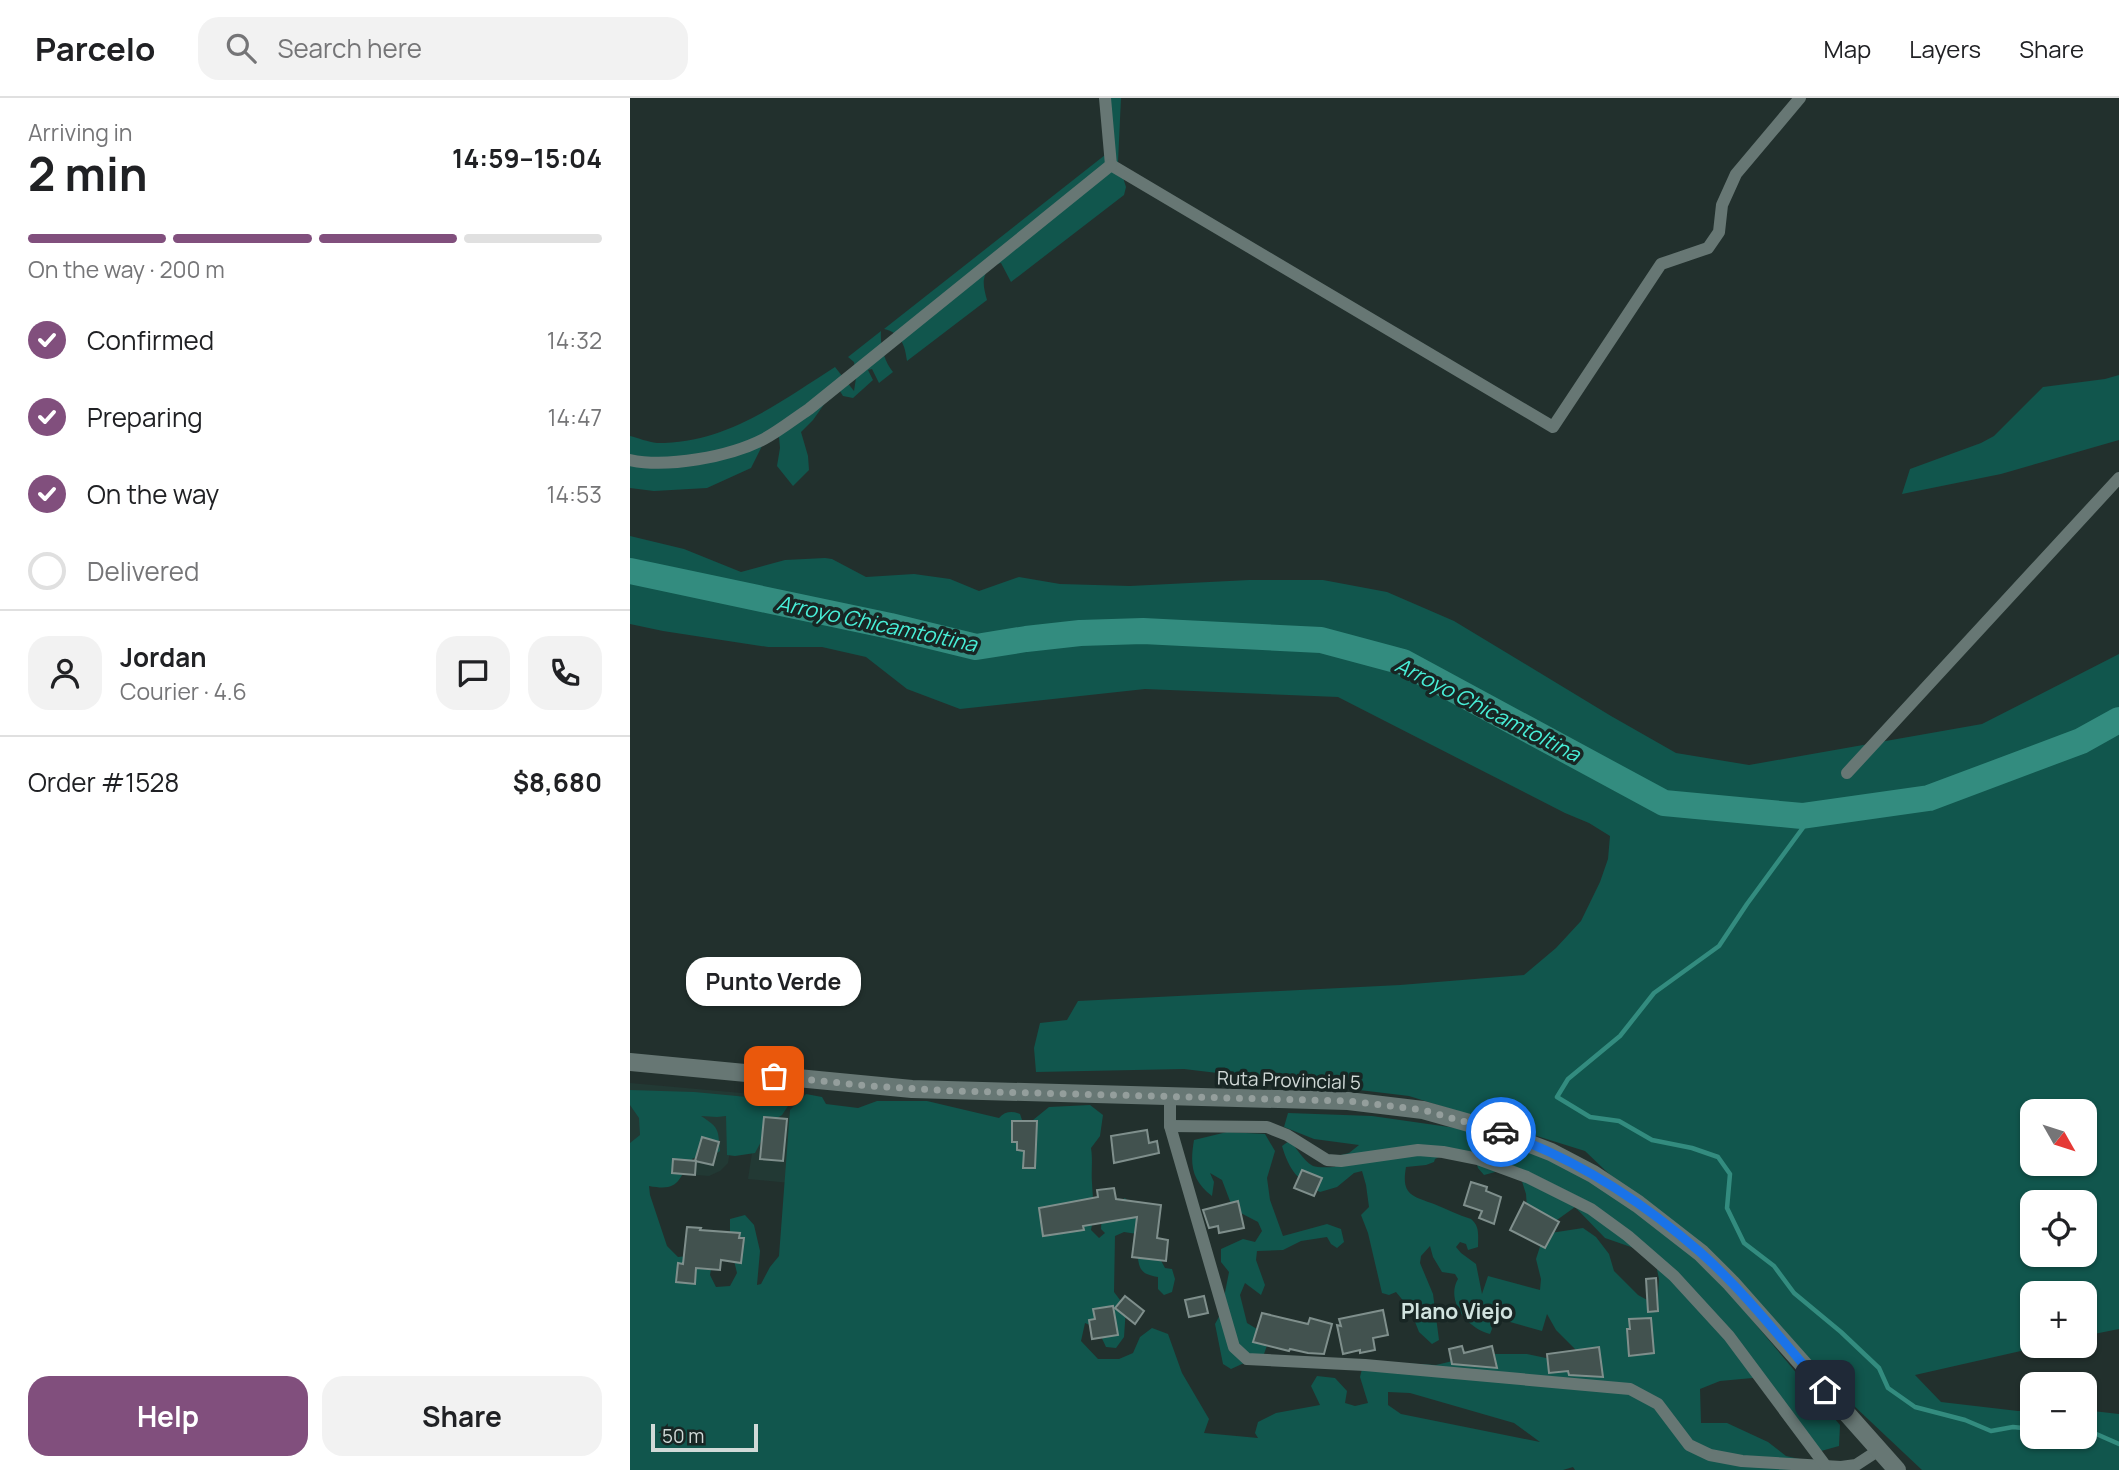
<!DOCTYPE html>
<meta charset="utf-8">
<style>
:root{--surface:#fff;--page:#f2f2f2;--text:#202124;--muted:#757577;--line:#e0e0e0;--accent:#814f7d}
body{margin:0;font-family:Manrope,sans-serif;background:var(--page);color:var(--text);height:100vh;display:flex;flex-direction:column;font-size:26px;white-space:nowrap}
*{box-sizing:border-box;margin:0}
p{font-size:23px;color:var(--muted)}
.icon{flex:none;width:38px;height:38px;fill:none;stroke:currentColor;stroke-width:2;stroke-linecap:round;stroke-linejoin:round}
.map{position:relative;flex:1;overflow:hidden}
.details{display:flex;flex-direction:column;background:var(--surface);width:630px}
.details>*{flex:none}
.needle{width:46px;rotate:129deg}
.fabs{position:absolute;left:1390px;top:1001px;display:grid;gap:14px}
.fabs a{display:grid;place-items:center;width:77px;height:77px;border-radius:14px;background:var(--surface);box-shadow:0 2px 5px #0004;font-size:35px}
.scale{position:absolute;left:21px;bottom:18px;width:107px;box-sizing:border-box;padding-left:7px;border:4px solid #d1dad8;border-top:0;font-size:19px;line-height:24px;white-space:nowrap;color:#d1dad8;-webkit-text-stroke:5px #182624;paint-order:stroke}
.pin{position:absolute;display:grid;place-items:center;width:60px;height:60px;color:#fff;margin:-30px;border-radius:14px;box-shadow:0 4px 10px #0006}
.courier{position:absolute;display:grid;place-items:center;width:70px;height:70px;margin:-35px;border:5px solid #1a73e8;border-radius:50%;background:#fff;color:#222;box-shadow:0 2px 9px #0007}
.bubble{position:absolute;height:49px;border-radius:21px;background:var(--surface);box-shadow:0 2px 5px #0004;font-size:23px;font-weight:700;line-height:49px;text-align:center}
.head em{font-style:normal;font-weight:700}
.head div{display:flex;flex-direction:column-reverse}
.head{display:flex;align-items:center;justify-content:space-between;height:119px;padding:0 28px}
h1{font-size:46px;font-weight:700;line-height:52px}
.bar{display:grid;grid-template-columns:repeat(4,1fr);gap:10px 7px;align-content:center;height:84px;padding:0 28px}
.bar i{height:9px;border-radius:5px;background:var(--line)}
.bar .current{background:var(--accent)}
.bar p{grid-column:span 4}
.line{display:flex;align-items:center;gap:18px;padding:0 28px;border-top:2px solid var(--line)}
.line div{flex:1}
.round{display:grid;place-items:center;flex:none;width:74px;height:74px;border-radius:21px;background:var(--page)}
ol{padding:0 28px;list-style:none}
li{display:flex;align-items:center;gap:21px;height:77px}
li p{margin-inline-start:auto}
li .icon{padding:7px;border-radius:50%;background:var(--accent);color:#fff;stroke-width:4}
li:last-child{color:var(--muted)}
li i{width:38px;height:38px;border:4px solid var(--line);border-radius:50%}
.cta{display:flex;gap:14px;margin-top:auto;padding:14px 28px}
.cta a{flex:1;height:80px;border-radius:21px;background:var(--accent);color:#fff;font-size:28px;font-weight:700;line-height:80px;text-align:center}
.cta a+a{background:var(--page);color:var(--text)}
header{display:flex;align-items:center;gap:42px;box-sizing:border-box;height:98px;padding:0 35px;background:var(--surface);border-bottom:2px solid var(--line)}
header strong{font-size:33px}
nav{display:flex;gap:38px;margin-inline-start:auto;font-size:24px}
.search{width:490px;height:63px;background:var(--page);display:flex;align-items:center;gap:18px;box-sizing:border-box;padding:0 24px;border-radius:21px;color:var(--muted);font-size:26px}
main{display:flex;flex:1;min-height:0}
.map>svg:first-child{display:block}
.built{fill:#223934}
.green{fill:#11564d;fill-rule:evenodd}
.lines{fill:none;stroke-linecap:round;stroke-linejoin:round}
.stream{stroke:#338c7f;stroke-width:4.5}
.river{stroke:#338c7f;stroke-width:26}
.building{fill:#42524f;stroke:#7f8f8c;stroke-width:2}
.minor{stroke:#677774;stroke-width:12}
.secondary{stroke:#677774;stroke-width:18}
.done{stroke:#949e9c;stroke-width:7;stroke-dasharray:0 12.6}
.route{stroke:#1a73e8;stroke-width:9}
.labels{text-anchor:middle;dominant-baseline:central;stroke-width:7;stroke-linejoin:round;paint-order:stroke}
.street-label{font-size:19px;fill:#d1dad8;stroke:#182624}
.water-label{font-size:21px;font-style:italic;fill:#48eed7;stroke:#182624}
.neighbourhood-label{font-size:21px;font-weight:bold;fill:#d1e3df;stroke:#182624}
</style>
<header>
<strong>Parcelo</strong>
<div class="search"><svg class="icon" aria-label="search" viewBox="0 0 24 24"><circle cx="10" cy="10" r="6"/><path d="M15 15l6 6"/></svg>Search here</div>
<nav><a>Map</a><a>Layers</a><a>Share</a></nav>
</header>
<main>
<section class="details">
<div class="head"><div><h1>2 min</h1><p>Arriving in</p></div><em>14:59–15:04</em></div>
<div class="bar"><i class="current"></i><i class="current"></i><i class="current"></i><i></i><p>On the way · 200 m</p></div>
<ol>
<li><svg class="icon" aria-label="check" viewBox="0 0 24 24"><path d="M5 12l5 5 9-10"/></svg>Confirmed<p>14:32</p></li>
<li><svg class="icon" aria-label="check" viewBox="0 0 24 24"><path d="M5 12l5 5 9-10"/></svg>Preparing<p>14:47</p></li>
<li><svg class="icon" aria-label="check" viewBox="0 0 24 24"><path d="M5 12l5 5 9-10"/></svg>On the way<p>14:53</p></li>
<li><i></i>Delivered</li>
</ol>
<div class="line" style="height:126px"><a class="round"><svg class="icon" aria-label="person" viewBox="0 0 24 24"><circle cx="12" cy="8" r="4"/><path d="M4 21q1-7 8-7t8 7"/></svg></a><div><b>Jordan</b><p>Courier · 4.6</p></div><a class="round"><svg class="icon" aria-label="chat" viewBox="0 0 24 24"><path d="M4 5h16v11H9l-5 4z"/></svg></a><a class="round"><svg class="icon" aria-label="phone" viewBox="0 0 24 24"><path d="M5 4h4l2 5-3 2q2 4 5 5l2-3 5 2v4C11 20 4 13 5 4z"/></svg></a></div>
<div class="line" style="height:91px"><div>Order #1528</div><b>$8,680</b></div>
<div class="cta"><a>Help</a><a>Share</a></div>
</section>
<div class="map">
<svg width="1489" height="1372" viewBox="0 0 1489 1372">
<rect width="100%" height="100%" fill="#22302d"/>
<polygon class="built" points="0,985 169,1000 168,1087 160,1085 118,1081 130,1002 109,998 98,1065 90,1073 79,1078 15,1073 0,1212"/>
<g class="green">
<path d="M479 0H491L488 64 496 89 494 97 381 184 371 165 361 167C351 180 353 187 357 202L277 263C275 247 271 235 254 231L475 57Z"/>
<path d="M251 233C250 247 254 263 263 274L249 285 242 271 238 272 243 282 223 300 213 298 208 290 205 291 183 322 171 334 178 358 179 372 163 388 147 368 150 350 149 339 133 346 121 370 77 390 24 393 0 390V338C8 340 18 344 27 345 98 345 148 305 205 269L224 293 226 280 224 264 218 259Z"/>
<polygon points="1489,277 1489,342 1371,376 1272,396 1280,371 1351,345 1364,338 1413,289 1475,281"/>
<path d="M0 438 54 451 111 474 155 462 195 460 202 461 236 479 284 476 320 481 349 493 389 479 430 486 500 488 619 482H693L757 494 824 523 981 618 1046 655 1119 667 1352 626 1489 556V1231L1454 1238V1195H1402V1248H1413L1285 1277 1311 1304 1388 1313H1402V1339H1454V1312L1489 1316V1372H1292L1081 1173 1210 1327 1209 1348 1191 1353 1133 1279 1090 1283 1070 1291 1071 1325H1097L1138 1344 1156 1358 1219 1372H945L943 1369 933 1372H0V1045L10 1037 9 1020 0 1007V992L64 994 151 1002 158 1008 152 1017 142 1023 125 1055 105 1058 97 1057 96 1018 87 1019 71 1018C89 1030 88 1030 90 1053L80 1059 63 1060C47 1081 51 1094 19 1088L20 1097 37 1148 48 1159 58 1158 83 1160 80 1177 86 1189 100 1188 107 1175 100 1146V1121L115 1117 124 1127 130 1153 127 1187 131 1186 140 1169 149 1158 160 1012 176 996 192 999 196 1006 228 1010 247 1003H297L369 1020C375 1013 383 1013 390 1016L393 1025 392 1031 419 1009 460 1007 473 1017 470 1038 461 1050C463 1063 461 1073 462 1085 463 1104 465 1113 461 1132L469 1140 475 1135 471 1131 472 1113 495 1100 507 1113V1136L494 1134 485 1138 484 1194 496 1210 494 1239 486 1250 476 1249 467 1230 455 1225 451 1243 468 1261H489L503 1255 510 1239 522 1230 538 1236 552 1275 579 1321 574 1335 628 1340 625 1335 628 1324 646 1315 690 1307 681 1288 687 1278 705 1280 717 1293 715 1305 725 1308 738 1305 730 1279 734 1263 806 1267 852 1256H897L930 1263 954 1260 926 1232 917 1216 912 1233 859 1218 862 1231 860 1236C838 1231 815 1203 828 1181L825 1176 812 1174 803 1159 800 1148 791 1158 790 1165 803 1196 809 1242 802 1246 789 1234 780 1211 766 1194 759 1197 752 1195 738 1135 731 1117 739 1109 736 1087 732 1073 724 1075 707 1089 690 1094C667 1081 660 1074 652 1048L659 1043C668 1050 672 1062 683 1068 688 1070 699 1069 705 1069L711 1057 719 1055 729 1047 684 1041 654 1029 658 1015 742 1018 833 1031 886 1051 912 1055 966 1085 1065 1158 955 1053 779 998 554 971 406 974 404 950 410 925 437 922 448 903 770 887 894 877 926 850 951 823 970 784 978 761 980 738 959 725 935 715 708 599 515 591 330 611 277 591 236 559 192 549H138L33 533 0 526ZM1402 1013H1454V1066H1402ZM825 1051 844 1056 848 1070 854 1077 880 1070 889 1074 896 1096 897 1110 920 1127 945 1109 975 1140 1024 1157 1029 1181 1028 1197 1019 1203 1008 1197 984 1173 979 1156 966 1139 953 1130 914 1136 906 1161 911 1181 910 1192 858 1178 852 1196 846 1166 831 1155 826 1149 830 1144 836 1146 838 1152 848 1149C848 1138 850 1128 841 1121 828 1117 817 1111 804 1106 782 1098 771 1097 776 1069L796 1067 804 1064 805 1061ZM1402 1104H1454V1157H1402ZM758 1294 780 1295 884 1325 910 1344 771 1316 758 1307Z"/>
<path d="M597 1034 635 1036 645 1053 637 1080 640 1102 653 1138 697 1126 711 1131 714 1144 707 1150 701 1146 697 1139 671 1143 653 1152 627 1153 626 1162 635 1187 631 1197 615 1185 610 1197 617 1225 640 1239 634 1256 601 1271 593 1266 585 1226 591 1215 599 1174 591 1164V1151L613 1141 625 1144 632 1133 628 1124 603 1111 592 1082 580 1075 584 1084 582 1098C561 1082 560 1066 564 1042Z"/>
<path d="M507 1152 528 1157 535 1170 542 1171 545 1181 542 1194 534 1197 528 1191V1179C509 1176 509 1170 507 1152Z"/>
</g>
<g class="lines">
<g class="stream">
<polyline points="1183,716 1117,806 1089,848 1024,895 990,938 938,981 927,999 960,1019 989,1023 1022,1042 1062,1050 1088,1059 1100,1076 1097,1110 1114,1145 1144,1168 1164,1195 1211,1234 1249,1270 1258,1290 1285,1309 1335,1322 1361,1333 1383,1329 1402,1331"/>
<polyline points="1454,1334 1464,1335 1489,1346"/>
</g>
<polyline class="river" points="0,473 260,528 346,549 396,541 450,535 513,533 691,542 773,564 1034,705 1172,718 1299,700 1451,643 1489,622"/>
</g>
<g class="building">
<polygon points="134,1019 157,1021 153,1063 130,1061"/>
<polygon points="382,1023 407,1023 405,1070 393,1070 394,1053 387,1052 387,1044 382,1044"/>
<polygon points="517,1032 519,1045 527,1043 529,1055 484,1065 481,1038"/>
<polygon points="72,1039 89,1044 83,1067 65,1063"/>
<polygon points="43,1061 66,1063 65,1077 42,1075"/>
<polygon points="672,1072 692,1080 684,1098 664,1090"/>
<polygon points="841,1084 857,1089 856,1093 871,1099 864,1126 849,1120 852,1113 834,1107"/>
<polygon points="484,1090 486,1101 531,1107 527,1140 538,1142 536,1163 502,1159 507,1119 453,1128 454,1132 413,1138 409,1110 468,1099 467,1092"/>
<polygon points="608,1103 614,1130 589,1135 588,1128 579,1130 573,1112"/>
<polygon points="894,1104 929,1124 915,1150 880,1132"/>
<polygon points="57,1129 71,1130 70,1132 110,1135 109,1140 114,1140 111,1165 91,1162 90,1172 66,1170 65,1186 46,1184 48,1165 53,1166"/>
<polygon points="1026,1180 1028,1213 1018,1214 1016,1181"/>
<polygon points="495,1198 514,1213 505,1226 485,1210"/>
<polygon points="574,1198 578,1215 559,1219 555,1202"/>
<polygon points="483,1208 488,1237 462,1241 459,1222 465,1221 463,1211"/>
<polygon points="753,1212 758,1237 743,1240 745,1252 730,1255 730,1252 713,1256 707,1227 711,1228 709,1221"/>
<polygon points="632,1215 678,1226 680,1220 702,1226 694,1256 678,1255 660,1251 659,1253 623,1244"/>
<polygon points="1021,1220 1024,1255 999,1258 997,1231 1000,1231 999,1221"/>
<polygon points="832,1248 834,1255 862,1248 867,1270 822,1266 819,1251"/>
<polygon points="969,1249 973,1279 939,1277 938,1273 919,1275 917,1256"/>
</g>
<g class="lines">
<g class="minor">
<polyline points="475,0 481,67"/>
<polyline points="481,67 923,329 1031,166 1078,150 1089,134 1092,107 1106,76 1170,0"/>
<path d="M0 362C37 370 99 359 134 341 149 333 164 321 179 311L481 67"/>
<polyline points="1217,675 1489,380"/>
<polyline points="540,999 540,1028 604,1249 617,1261 735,1267 1000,1291 1028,1306 1059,1347 1080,1357 1112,1363 1211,1369 1226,1367 1249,1352"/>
<polyline points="540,1028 637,1029 657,1037 697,1062 711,1063 788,1052 813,1054 848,1061 897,1079 961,1111 998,1138 1044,1178 1099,1238 1195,1367"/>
</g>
<polyline class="secondary" points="0,964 282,991 718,1003 793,1012 864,1032 921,1054 963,1076 1008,1106 1071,1155 1101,1185 1267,1372"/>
</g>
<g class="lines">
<polyline class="done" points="144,978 239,988 325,993 718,1003 793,1012 871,1034"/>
<path class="route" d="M871 1034C944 1060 1012 1103 1070 1154 1116 1195 1155 1246 1195 1292"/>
</g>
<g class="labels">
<g class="street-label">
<text transform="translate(659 982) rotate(2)">Ruta Provincial 5</text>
</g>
<g class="water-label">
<text transform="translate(247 525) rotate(12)">Arroyo Chicamtoltina</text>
<text transform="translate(858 611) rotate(27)">Arroyo Chicamtoltina</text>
</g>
<g class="neighbourhood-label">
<text x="827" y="1213">Plano Viejo</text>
</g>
</g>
</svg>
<div class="fabs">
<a><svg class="needle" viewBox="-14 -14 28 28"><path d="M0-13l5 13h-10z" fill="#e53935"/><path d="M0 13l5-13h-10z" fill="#757577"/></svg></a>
<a><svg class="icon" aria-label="locate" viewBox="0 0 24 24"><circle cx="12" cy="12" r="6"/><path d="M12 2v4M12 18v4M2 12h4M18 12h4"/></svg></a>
<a>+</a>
<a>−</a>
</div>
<div class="scale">50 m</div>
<div class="pin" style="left:144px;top:978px;background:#ea580c"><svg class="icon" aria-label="bag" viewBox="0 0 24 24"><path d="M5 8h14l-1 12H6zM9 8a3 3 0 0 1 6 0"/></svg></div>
<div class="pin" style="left:1195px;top:1292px;background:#1f2937"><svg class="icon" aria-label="home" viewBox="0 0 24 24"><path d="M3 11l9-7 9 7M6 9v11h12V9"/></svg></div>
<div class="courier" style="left:871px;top:1034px"><svg class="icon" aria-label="car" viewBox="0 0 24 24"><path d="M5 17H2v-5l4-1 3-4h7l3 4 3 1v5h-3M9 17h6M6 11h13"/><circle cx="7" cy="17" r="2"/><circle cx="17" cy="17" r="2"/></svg></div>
<div class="bubble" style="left:56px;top:859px;width:175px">Punto Verde</div>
</div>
</main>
